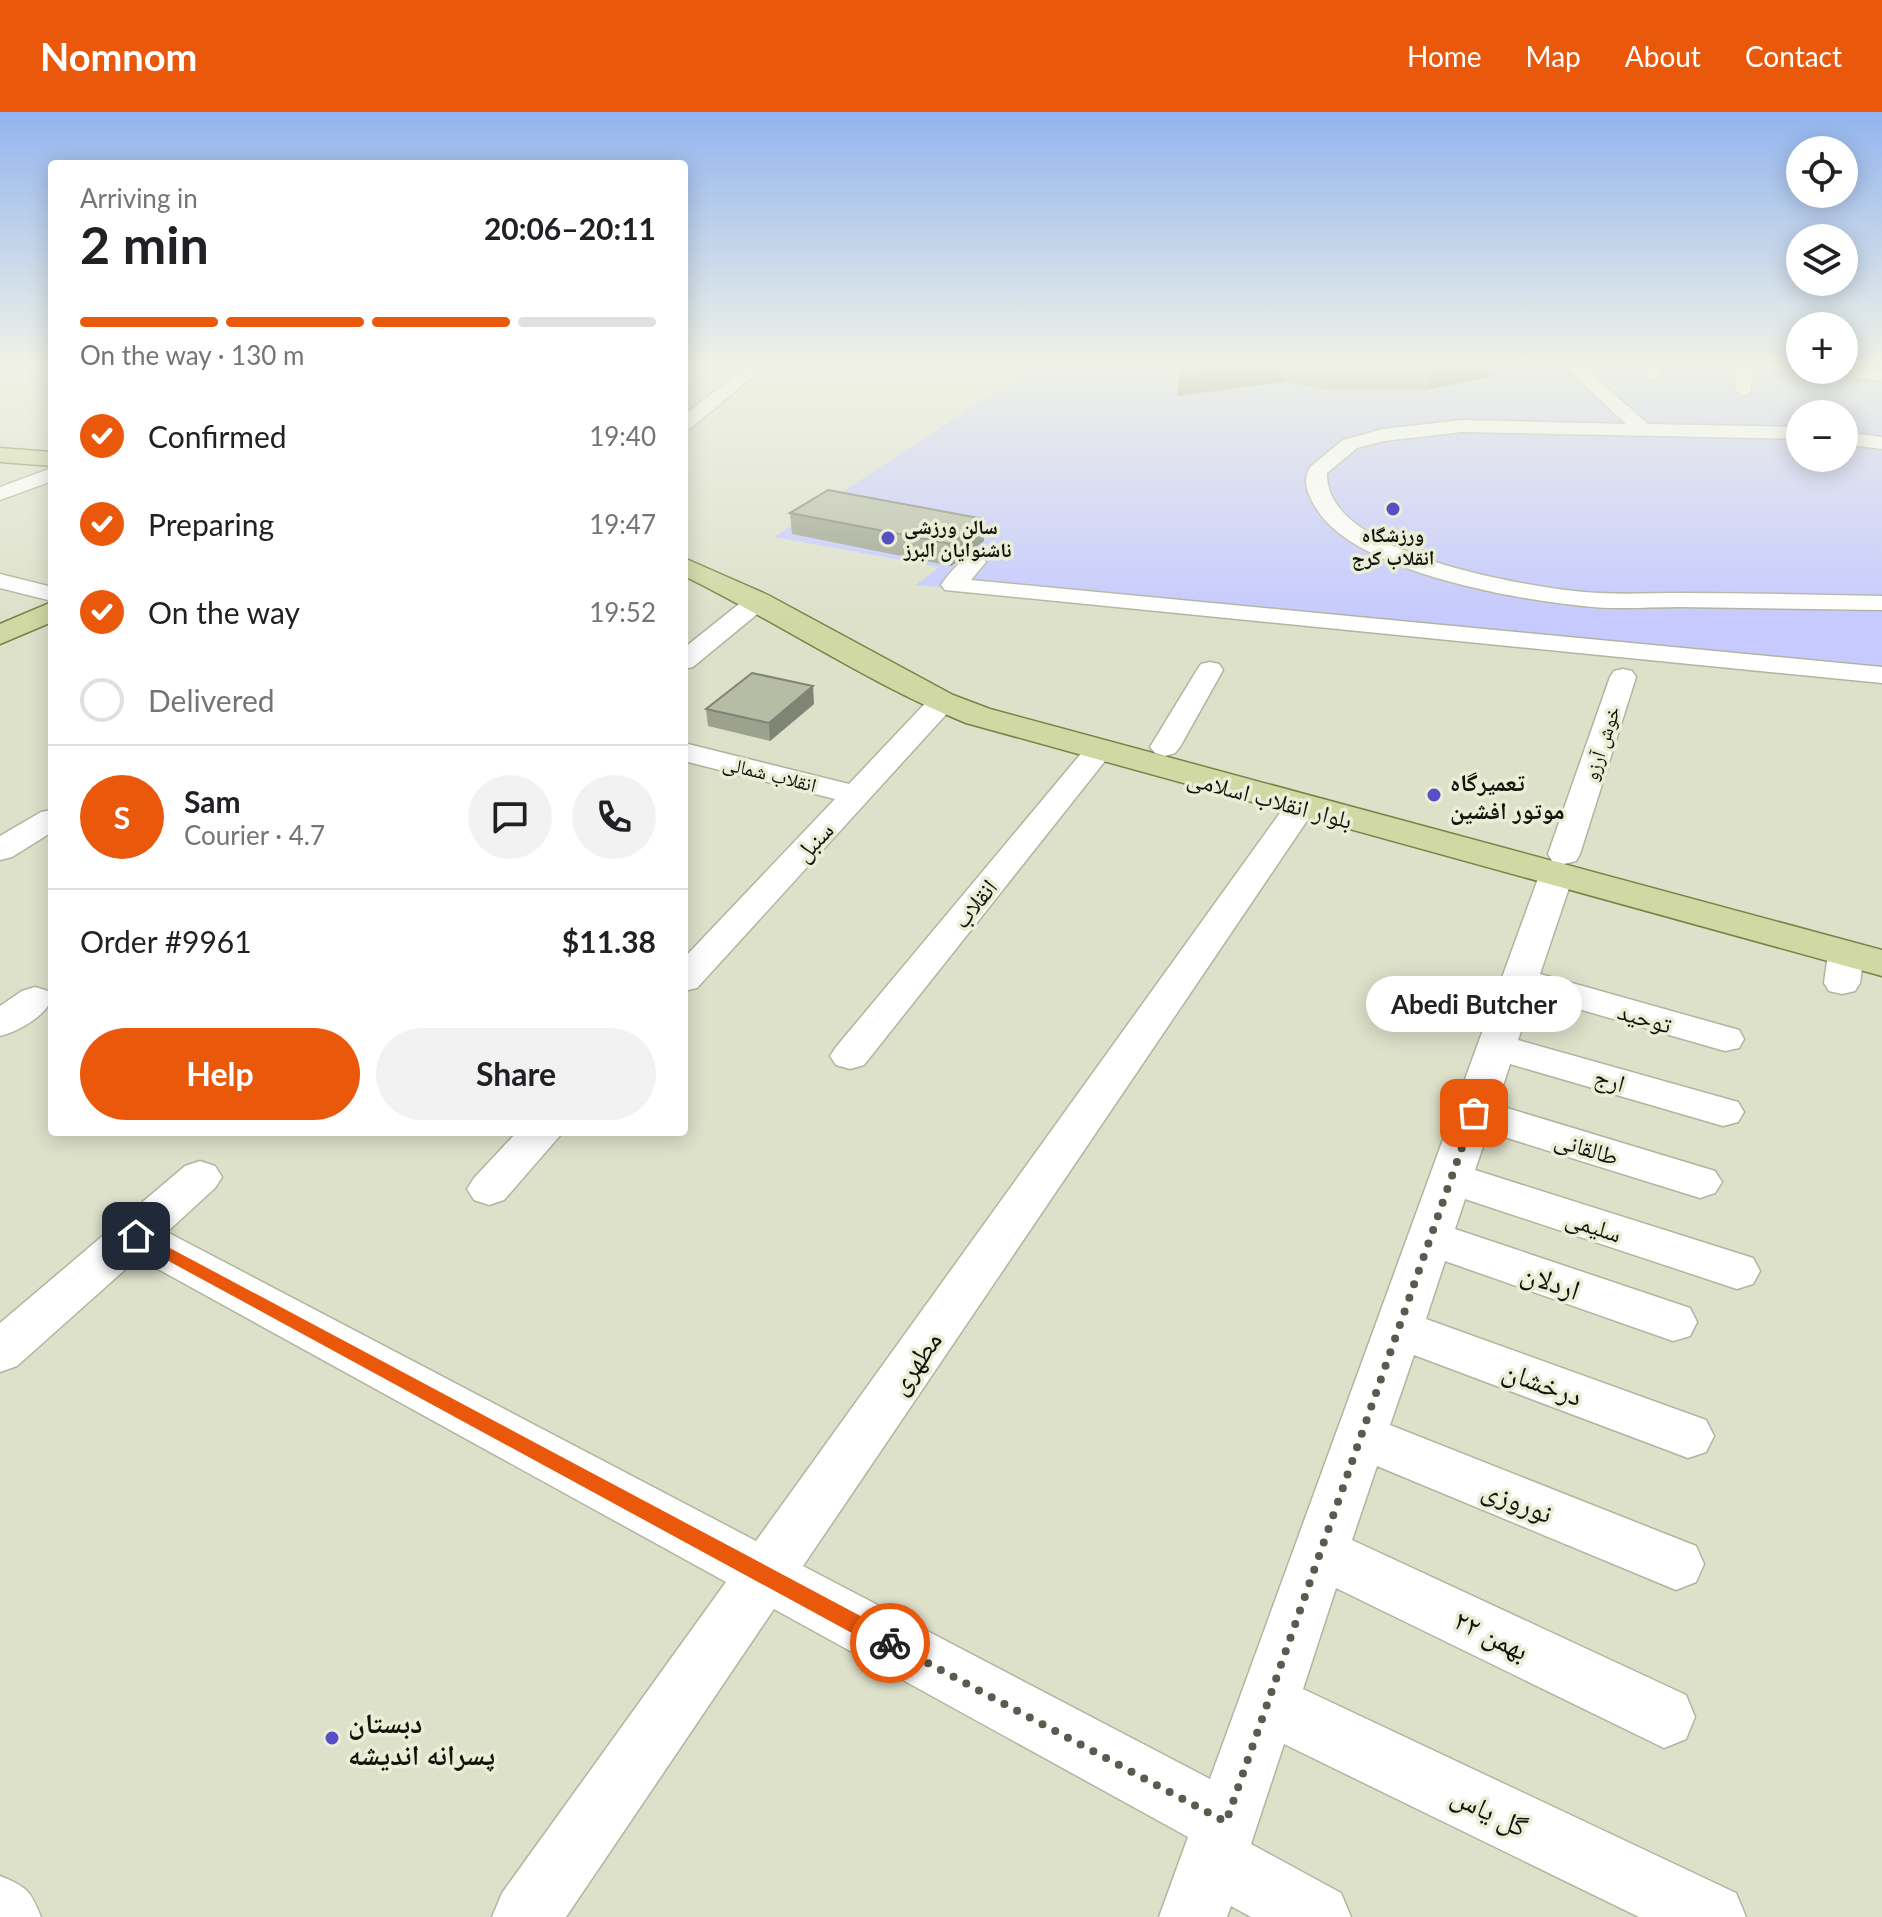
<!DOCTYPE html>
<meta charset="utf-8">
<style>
:root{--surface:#fff;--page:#f2f2f2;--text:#202124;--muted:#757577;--line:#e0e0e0;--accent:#ea580c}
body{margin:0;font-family:Lato,"Noto Naskh Arabic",sans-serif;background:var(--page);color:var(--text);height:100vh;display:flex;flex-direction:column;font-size:30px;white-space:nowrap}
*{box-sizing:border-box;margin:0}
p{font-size:26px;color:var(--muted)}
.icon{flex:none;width:44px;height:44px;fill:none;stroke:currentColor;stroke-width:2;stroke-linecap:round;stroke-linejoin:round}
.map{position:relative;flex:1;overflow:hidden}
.sheet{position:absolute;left:48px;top:48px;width:640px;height:976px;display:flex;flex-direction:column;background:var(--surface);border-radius:8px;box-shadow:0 4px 20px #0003}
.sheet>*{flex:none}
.buttons{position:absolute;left:1786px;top:24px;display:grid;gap:16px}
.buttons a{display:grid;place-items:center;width:72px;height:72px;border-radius:50%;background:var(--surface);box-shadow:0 4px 20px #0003;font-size:40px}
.pin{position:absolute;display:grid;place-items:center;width:68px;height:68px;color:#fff;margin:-34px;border-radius:16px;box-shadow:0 4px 12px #0006}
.courier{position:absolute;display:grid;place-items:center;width:80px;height:80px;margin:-40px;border:6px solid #ea580c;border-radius:50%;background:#fff;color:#222;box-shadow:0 2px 10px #0007}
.bubble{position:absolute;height:56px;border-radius:28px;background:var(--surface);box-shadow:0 4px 20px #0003;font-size:26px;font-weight:700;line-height:56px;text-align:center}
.summary em{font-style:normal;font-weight:700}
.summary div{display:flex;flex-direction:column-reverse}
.summary{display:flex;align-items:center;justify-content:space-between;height:136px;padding:0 32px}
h1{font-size:52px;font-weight:700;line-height:60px}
.bar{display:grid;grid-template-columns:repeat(4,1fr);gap:12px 8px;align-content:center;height:96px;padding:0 32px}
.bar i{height:10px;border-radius:6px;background:var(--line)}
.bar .current{background:var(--accent)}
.bar p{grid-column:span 4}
.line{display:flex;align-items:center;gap:20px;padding:0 32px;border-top:2px solid var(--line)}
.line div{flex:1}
.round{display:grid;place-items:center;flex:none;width:84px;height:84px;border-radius:42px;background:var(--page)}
ol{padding:0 32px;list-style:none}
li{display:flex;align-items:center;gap:24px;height:88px}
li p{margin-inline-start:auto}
li .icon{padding:8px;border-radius:50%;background:var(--accent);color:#fff;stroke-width:4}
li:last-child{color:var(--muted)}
li i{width:44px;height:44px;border:4px solid var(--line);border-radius:50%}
.button{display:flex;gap:16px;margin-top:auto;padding:16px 32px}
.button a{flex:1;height:92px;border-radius:48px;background:var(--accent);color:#fff;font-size:32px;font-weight:700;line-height:92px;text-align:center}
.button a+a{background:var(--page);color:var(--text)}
header{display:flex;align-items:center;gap:48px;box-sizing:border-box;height:112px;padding:0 40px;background:var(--accent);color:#fff}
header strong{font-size:38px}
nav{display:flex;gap:44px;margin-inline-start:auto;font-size:28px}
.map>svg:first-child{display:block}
.green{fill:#c6cafe;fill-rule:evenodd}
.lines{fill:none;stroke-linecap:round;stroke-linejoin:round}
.minor-casing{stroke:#b1b59f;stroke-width:3}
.major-casing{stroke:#798246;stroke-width:3}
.minor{fill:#fff;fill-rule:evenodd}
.major{fill:#d0d8a3;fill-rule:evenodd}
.wall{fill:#9da28e}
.shaded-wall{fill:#808474}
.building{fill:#b7bca5;stroke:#808474;stroke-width:2}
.route{fill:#ea580c}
.done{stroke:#595b4e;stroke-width:8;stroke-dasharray:0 14.4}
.poi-dot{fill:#584ec6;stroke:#eaeed7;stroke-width:3}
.labels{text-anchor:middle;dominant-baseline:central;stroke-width:7;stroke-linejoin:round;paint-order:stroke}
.far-poi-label{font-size:20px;font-weight:bold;fill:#12130b;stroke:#eaeed7;text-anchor:start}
.far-street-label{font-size:20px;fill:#12130b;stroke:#eaeed7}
.poi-label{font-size:24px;font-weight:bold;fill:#12130b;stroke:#eaeed7;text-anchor:start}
.street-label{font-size:24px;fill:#12130b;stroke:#eaeed7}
.near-street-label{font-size:28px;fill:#12130b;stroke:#eaeed7}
.near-poi-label{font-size:28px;font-weight:bold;fill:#12130b;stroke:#eaeed7;text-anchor:start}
</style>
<header>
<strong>Nomnom</strong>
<nav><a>Home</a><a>Map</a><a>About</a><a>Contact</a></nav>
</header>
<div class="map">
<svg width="1882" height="1805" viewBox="0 0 1882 1805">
<rect width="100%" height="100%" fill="#dde1ca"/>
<path class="green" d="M1039 251H1800V258H1844V252L1882 257V570L916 473 939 455 774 425ZM1800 302H1844V346H1800Z"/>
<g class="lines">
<defs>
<g id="minor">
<polygon points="751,251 769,251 691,316 684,318 684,303"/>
<path d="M1561 251H1579L1648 312 1800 315V327L1462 320 1384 329 1357 336 1327 361C1324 442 1523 474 1584 480 1617 483 1649 481 1682 481 1748 481 1815 483 1882 484V498C1815 497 1748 496 1680 495 1648 495 1615 498 1583 494 1514 487 1358 460 1318 399 1309 385 1301 371 1310 355L1343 328 1383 317 1462 308 1626 312Z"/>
<polygon points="1648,251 1664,251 1660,266 1648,266 1646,262"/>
<polygon points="1738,251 1754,251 1750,282 1744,283 1735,278"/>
<polygon points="1762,251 1800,251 1800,258 1804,258 1800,259 1770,256"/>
<polygon points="1844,254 1882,259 1882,269 1833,263 1825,258 1844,258"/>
<polygon points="1844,320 1882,325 1882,337 1844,332"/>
<polygon points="52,356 52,369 0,388 0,375"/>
<path d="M974 443 982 445 986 450 971 468 1882 555V571L945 478 941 473C949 462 961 446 974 443Z"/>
<polygon points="0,462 52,475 52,489 0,476"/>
<polygon points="758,482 767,484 770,489 767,494 693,555 684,557 684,536 749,484"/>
<polygon points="1210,550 1219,552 1223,558 1180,635 1175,641 1165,644 1155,641 1150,635 1197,558 1201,552"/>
<polygon points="1623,557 1632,559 1636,565 1580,742 1576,749 1564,752 1552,749 1548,742 1610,565 1614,559"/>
<polygon points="942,582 952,584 956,590 952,596 697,876 684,879 684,846 835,687 684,649 684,631 849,672 932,584"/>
<polygon points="1099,629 1109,632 1114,638 1109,644 864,953 850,957 836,953 830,944 836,935 1089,632"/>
<polygon points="1301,685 1312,687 1317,694 803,1454 1210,1667 1539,764 1544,757 1556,754 1568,757 1573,764 1540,862 1739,918 1744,927 1739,936 1725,939 1533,884 1518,928 1738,990 1744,1000 1738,1010 1723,1014 1510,952 1497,993 1715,1059 1722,1070 1715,1081 1700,1086 1488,1020 1475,1058 1753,1146 1760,1159 1753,1172 1737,1177 1465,1087 1455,1117 1690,1196 1697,1210 1690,1224 1673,1229 1445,1149 1426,1207 1706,1308 1714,1324 1706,1340 1688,1346 1414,1243 1390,1313 1696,1434 1704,1452 1696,1470 1676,1478 1377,1354 1352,1428 1686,1583 1695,1605 1686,1627 1664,1636 1336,1476 1303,1577 1736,1781 1746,1805 1639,1805 1284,1632 1251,1732 1341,1781 1351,1805 1251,1805 1231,1794 1227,1805 1159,1805 1188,1725 774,1497 566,1805 492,1805 502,1781 726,1470 138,1146 17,1254 0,1260 0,1211 185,1054 200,1049 215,1054 222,1065 215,1076 167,1120 756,1429 1290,687"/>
<polygon points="52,698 52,720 12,745 0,748 0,724 41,700"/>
<polygon points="1846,831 1859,834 1864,842 1860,871 1855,879 1842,882 1829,879 1824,871 1828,842 1833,834"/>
<path d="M35 875 48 879 52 884C49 903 17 920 0 924V894L22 879Z"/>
<polygon points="517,1020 563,1020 504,1088 489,1093 474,1088 467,1077 474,1066"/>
<path d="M0 1764C27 1775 30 1778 41 1805H0Z"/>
</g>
<g id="major">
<polygon points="0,251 23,251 20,255 0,261"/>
<polygon points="0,336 52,340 52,354 0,350"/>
<path d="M684 446 768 483 953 583 990 597 1882 838V864L966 611C871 573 778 510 684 464Z"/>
<polygon points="52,490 52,510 0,532 0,512"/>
</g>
</defs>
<use href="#minor" class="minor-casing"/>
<use href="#major" class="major-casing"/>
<use href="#minor" class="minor"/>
<use href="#major" class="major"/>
</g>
<g class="wall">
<polygon points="1191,251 1497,251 1494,264 1426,278 1329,278 1283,270 1177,284"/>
<polygon points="790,401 984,429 951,454 792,422"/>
<polygon points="814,592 770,629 708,614 706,597"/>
</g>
<g class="shaded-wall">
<polygon points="1255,251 1286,251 1283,270 1177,284 1179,261"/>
<polygon points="1453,251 1497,251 1494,264 1426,278 1431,255"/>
<polygon points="984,407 984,429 951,454 951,432"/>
<polygon points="813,574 814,592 770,629 769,611"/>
</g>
<g class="building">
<polygon points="1191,251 1255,251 1179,261"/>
<polygon points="1310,251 1453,251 1431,255 1332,255"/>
<polygon points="828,378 984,407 951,432 790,401"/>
<polygon points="752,561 813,574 769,611 706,597"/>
</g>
<linearGradient id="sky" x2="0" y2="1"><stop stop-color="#92b4ee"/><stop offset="0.5" stop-color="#f0f2e7"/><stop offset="1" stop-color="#f0f2e7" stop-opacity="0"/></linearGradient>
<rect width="1882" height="504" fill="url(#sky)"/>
<polygon class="route" points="136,1118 898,1524 901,1531 898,1538 890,1541 883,1538 130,1128 130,1120"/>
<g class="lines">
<polyline class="done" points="890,1531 1226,1710 1474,1001"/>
</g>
<g class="poi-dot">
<circle cx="1393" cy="397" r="8"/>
<circle cx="888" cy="426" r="8"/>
<circle cx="1434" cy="683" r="8"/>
<circle cx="332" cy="1626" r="8"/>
</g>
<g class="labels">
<g class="far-poi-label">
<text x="904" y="414">سالن ورزشی<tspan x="904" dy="23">ناشنوایان البرز</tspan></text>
<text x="1393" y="422" text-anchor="middle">ورزشگاه<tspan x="1393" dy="23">انقلاب کرج</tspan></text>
</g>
<g class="far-street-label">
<text transform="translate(1601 631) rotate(-72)">خوش آرزو</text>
<text transform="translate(770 661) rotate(14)">انقلاب شمالی</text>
</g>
<g class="poi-label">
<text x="1450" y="669">تعمیرگاه<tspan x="1450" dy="28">موتور افشین</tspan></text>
</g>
<g class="street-label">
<text transform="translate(1270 686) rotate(15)">بلوار انقلاب اسلامی</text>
<text transform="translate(813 729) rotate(-47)">سنبل</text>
<text transform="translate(974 791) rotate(-51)">انقلاب</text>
<text transform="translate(1645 905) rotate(16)">توحید</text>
<text transform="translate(1610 967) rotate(16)">ارج</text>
<text transform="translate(1587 1035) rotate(17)">طالقانی</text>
<text transform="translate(1594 1113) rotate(18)">سلیمی</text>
</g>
<g class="near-street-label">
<text transform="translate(1551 1168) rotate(19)">اردلان</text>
<text transform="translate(914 1250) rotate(-55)">مطهری</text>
<text transform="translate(1543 1270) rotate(20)">درخشان</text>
<text transform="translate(1518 1388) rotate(22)">نوروزی</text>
<text transform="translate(1492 1522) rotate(26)">۲۲ بهمن</text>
<text transform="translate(1490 1698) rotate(26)">گل یاس</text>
</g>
<g class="near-poi-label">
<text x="348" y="1610">دبستان<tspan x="348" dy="32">پسرانه اندیشه</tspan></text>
</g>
</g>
</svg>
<div class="buttons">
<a><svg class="icon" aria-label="locate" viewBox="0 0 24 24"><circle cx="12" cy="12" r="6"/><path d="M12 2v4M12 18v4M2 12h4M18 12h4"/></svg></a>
<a><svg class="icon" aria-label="layers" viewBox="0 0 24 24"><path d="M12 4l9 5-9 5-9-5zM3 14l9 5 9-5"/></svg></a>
<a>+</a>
<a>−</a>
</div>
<div class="pin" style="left:1474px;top:1001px;background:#ea580c"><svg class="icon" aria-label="bag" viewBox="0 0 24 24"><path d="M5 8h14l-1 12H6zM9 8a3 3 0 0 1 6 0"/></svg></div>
<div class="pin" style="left:136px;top:1124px;background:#1f2937"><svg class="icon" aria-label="home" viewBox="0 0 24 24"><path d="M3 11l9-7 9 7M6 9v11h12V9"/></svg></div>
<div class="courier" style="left:890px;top:1531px"><svg class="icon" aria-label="bike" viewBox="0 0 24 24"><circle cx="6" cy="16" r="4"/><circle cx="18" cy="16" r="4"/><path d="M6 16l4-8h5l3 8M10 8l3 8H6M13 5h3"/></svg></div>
<div class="bubble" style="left:1366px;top:864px;width:216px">Abedi Butcher</div>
<section class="sheet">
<div class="summary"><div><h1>2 min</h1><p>Arriving in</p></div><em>20:06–20:11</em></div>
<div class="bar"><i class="current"></i><i class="current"></i><i class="current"></i><i></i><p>On the way · 130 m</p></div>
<ol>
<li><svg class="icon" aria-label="check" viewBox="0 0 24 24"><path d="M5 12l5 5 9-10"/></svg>Confirmed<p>19:40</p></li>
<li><svg class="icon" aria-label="check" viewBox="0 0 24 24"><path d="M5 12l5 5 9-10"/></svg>Preparing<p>19:47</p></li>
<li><svg class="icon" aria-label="check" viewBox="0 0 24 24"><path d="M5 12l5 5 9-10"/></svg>On the way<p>19:52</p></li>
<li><i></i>Delivered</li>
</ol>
<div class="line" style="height:144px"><b class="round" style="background:var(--accent);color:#fff">S</b><div><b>Sam</b><p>Courier · 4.7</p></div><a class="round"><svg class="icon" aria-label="chat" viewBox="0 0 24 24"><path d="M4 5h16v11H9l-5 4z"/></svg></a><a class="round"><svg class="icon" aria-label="phone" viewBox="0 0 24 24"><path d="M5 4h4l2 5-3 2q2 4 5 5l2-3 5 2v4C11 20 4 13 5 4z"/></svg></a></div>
<div class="line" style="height:104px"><div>Order #9961</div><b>$11.38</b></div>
<div class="button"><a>Help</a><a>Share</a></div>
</section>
</div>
